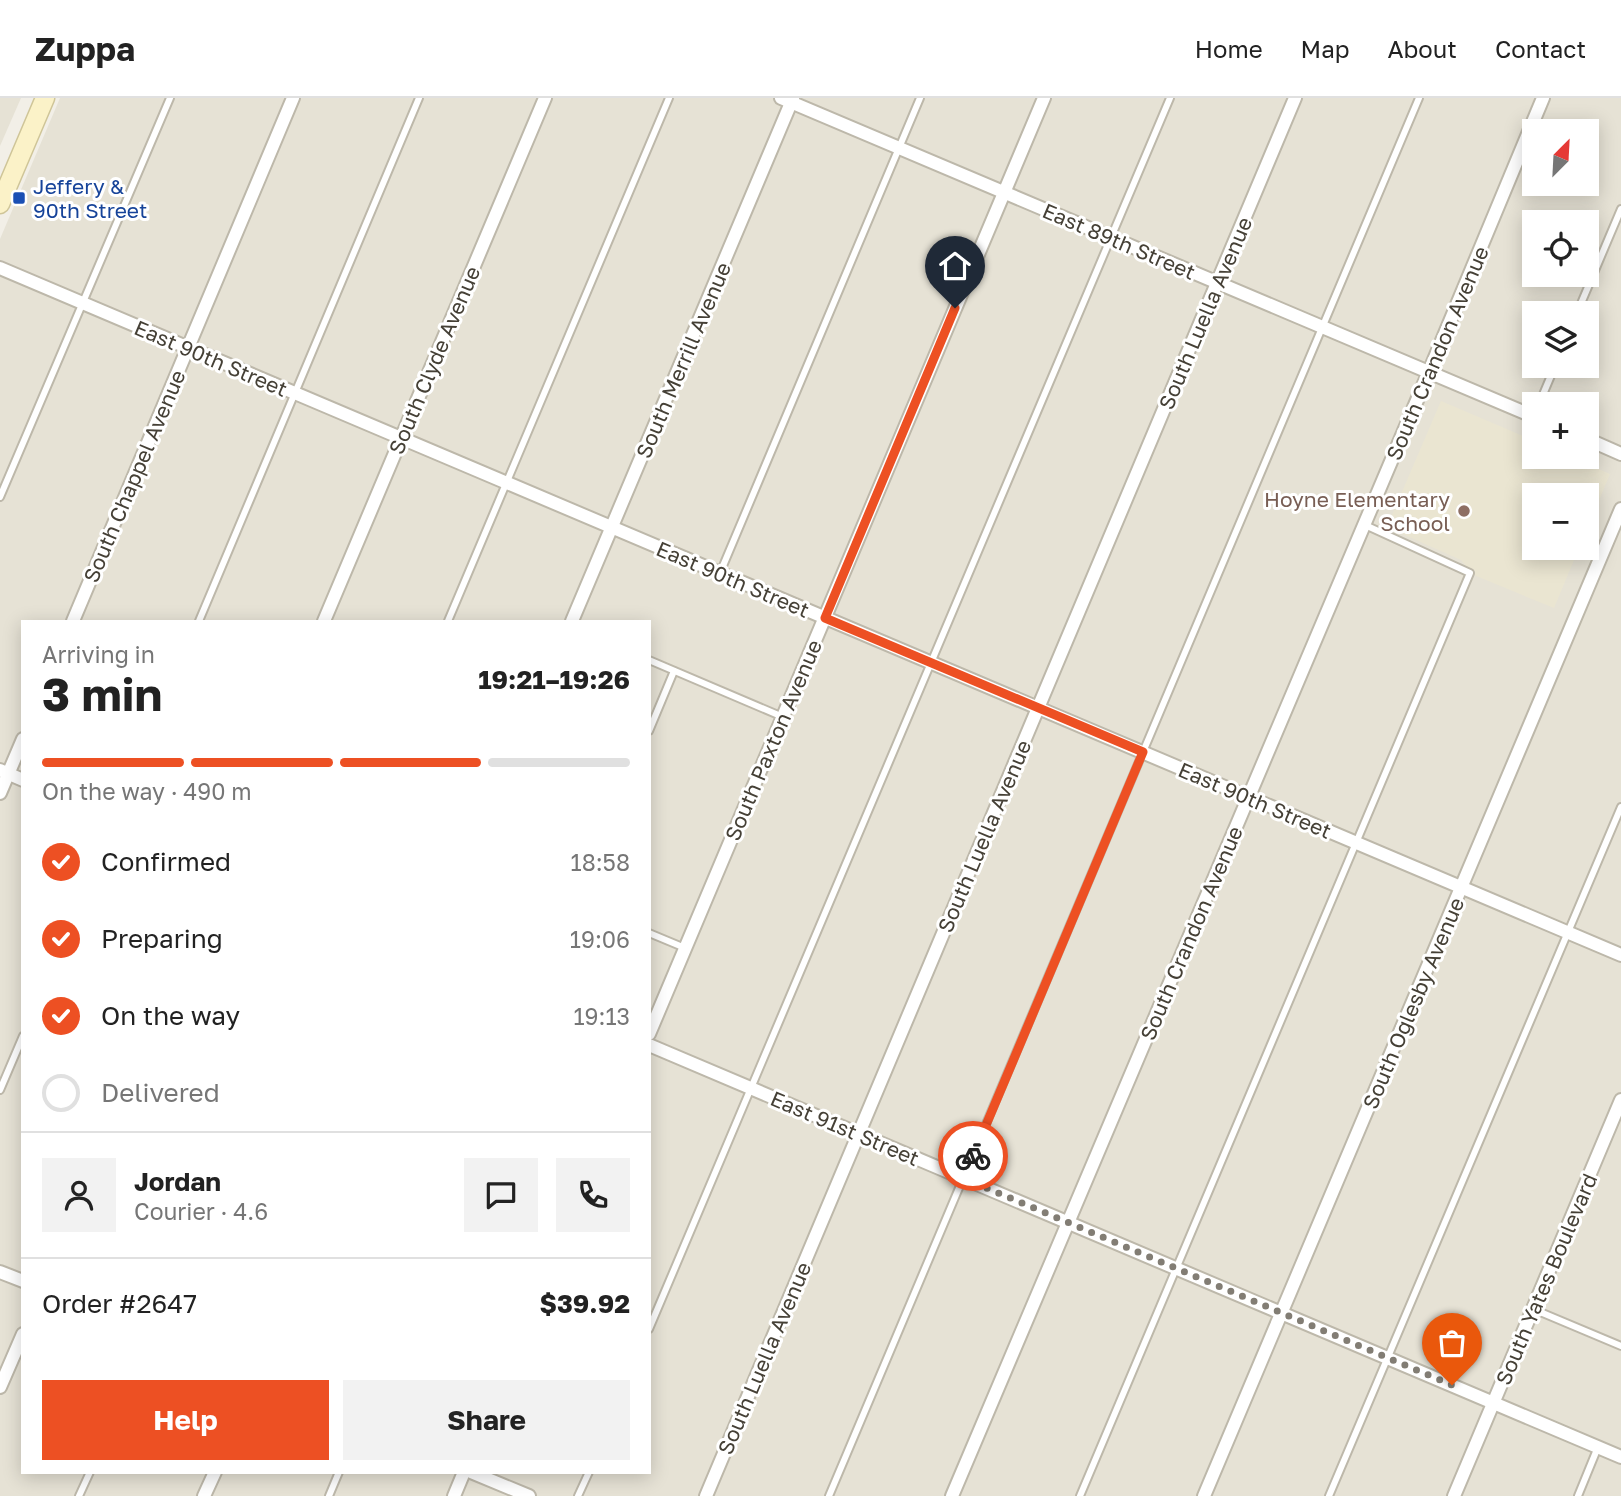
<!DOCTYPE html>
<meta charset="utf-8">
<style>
:root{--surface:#fff;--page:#f2f2f2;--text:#222;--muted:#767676;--line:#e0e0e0;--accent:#ed5023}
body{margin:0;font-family:"Golos Text",sans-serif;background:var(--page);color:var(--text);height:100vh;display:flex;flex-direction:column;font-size:26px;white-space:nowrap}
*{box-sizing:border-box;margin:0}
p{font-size:23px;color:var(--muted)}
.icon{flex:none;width:38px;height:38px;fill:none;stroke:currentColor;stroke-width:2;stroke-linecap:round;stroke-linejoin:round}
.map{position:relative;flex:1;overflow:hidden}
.details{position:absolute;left:21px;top:522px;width:630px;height:854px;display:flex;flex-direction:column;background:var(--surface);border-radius:0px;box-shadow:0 4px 18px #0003}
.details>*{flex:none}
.needle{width:46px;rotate:24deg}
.controls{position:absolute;left:1522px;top:21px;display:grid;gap:14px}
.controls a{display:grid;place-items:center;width:77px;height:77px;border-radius:0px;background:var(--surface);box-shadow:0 4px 18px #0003;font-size:35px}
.pin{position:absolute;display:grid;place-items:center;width:60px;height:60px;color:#fff;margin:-72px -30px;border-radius:50% 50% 50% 0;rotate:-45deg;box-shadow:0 0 7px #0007}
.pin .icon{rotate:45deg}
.courier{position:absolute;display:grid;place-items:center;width:70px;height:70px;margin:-35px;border:5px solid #ed5023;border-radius:50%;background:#fff;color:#222;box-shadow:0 2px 9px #0007}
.summary em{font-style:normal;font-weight:700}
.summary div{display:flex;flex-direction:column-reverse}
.summary{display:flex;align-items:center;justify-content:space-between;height:119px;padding:0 21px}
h1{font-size:46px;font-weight:700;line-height:52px}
.bar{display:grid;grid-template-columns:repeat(4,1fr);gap:10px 7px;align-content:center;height:84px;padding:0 21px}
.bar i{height:9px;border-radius:5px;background:var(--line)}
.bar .selected{background:var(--accent)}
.bar p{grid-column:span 4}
.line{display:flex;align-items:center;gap:18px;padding:0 21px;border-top:2px solid var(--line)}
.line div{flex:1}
.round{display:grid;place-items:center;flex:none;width:74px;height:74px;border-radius:0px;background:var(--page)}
ol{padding:0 21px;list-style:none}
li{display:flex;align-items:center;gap:21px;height:77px}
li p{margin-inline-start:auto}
li .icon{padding:7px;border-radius:50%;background:var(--accent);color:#fff;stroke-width:4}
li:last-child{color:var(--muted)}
li i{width:38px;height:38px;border:4px solid var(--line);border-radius:50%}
.primary-button{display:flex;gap:14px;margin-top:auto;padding:14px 21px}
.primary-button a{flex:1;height:80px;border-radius:0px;background:var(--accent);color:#fff;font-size:28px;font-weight:700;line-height:80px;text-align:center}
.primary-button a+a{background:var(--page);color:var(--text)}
header{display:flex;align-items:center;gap:42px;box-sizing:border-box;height:98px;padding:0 35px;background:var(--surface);border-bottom:2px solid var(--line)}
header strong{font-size:33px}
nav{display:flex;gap:38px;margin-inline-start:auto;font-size:24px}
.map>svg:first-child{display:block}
.residential{fill:#e6e2d5;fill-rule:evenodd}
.education{fill:#eae5d1}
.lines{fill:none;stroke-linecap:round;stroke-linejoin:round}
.service-casing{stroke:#bdb8aa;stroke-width:10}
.minor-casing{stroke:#bdb8aa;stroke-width:16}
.secondary-casing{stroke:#cfc598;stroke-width:21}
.service{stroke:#fff;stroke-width:6}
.minor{stroke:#fff;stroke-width:12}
.secondary{stroke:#fbf2c8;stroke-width:18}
.done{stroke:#827d74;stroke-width:7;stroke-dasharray:0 12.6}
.route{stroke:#ed5023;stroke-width:9}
.transit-dot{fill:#1a4fb4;stroke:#fff;stroke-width:2.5}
.education-dot{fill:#8d6e63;stroke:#fff;stroke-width:2.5}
.labels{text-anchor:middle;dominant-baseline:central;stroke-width:6;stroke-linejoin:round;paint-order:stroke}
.transit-label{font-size:21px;fill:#164399;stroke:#fff;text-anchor:start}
.street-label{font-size:21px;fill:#454036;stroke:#fff}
.education-label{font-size:21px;fill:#785e54;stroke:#fff;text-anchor:end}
</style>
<header>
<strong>Zuppa</strong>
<nav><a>Home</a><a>Map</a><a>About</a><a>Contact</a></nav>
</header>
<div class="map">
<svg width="1621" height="1398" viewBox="0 0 1621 1398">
<rect width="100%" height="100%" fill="#f2efe7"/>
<g class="residential">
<polygon points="0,0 21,0 0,48"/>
<path d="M60 0H1621V1398H0V141ZM1535 33H1587V86H1535ZM1535 124H1587V177H1535ZM1535 215H1587V268H1535ZM1535 306H1587V359H1535ZM1535 397H1587V450H1535ZM23 523H649V1374H23Z"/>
</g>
<polygon class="education" points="1441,303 1535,343 1535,359 1571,359 1610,376 1587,431 1587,397 1535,397 1535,450 1579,450 1554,510 1474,477 1461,462 1387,429"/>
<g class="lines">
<defs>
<g id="service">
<polyline points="1577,215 1621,111"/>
<polyline points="1539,306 1555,268"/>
<polyline points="0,399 170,0"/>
<polyline points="720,475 920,0"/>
<polyline points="199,523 419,0"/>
<polyline points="448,523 669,0"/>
<polyline points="649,562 783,619"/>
<polyline points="649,633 674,573"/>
<polyline points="649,835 685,850"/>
<polyline points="0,992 23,938"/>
<polyline points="1533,1211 1621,1248"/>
<polyline points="649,1231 1170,0"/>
<polyline points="79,1398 90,1374"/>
<polyline points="329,1398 339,1374"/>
<polyline points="578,1398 589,1374"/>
<polyline points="829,1398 1419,0"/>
<polyline points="1080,1398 1470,475 1365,427"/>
<polyline points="1329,1398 1621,709"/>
<polyline points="1578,1398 1598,1349"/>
</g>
<g id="minor">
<polyline points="781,0 1535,319"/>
<polyline points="0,170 1621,857"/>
<polyline points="1587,341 1621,356"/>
<polyline points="73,523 293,0"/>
<polyline points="324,523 545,0"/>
<polyline points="572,523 793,0"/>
<polyline points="0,672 23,682"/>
<polyline points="0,695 23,641"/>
<polyline points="649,936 1044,0"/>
<polyline points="649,947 1621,1359"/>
<polyline points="0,1174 23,1183"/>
<polyline points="0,1289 23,1236"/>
<polyline points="471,1374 529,1398"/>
<polyline points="204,1398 215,1374"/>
<polyline points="454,1398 464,1374"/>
<polyline points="706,1398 1295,0"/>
<polyline points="952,1398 1429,274 1543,0"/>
<polyline points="1204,1398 1621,411"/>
<polyline points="1454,1398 1621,1002"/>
</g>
<polyline id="secondary" points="0,106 45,0"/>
</defs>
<use href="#service" class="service-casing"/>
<use href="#minor" class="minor-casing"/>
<use href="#secondary" class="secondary-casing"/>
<use href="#service" class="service"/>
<use href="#minor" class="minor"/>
<use href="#secondary" class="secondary"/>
</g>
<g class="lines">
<polyline class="done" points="973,1058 963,1080 1452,1287"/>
<polyline class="route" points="955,210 825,520 1143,654 973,1058"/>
</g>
<rect class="transit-dot" x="12" y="93" width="14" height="14" rx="3.5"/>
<circle class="education-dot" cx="1464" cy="413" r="7"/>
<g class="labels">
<g class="transit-label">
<text x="33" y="88">Jeffery &amp;<tspan x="33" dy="24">90th Street</tspan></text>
</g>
<g class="street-label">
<text transform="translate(1119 143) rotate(23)">East 89th Street</text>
<text transform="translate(1205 215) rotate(-67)">South Luella Avenue</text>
<text transform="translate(1437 255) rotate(-67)">South Crandon Avenue</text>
<text transform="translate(211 260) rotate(23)">East 90th Street</text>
<text transform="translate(434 262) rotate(-67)">South Clyde Avenue</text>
<text transform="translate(683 262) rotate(-67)">South Merrill Avenue</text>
<text transform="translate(134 378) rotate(-67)">South Chappel Avenue</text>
<text transform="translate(733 481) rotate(23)">East 90th Street</text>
<text transform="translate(773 642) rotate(-67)">South Paxton Avenue</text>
<text transform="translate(1255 702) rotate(23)">East 90th Street</text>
<text transform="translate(984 738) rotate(-67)">South Luella Avenue</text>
<text transform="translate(1191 835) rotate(-67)">South Crandon Avenue</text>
<text transform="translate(1413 905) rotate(-67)">South Oglesby Avenue</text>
<text transform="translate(845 1030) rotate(23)">East 91st Street</text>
<text transform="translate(1546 1181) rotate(-67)">South Yates Boulevard</text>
<text transform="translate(764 1260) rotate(-67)">South Luella Avenue</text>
</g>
<g class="education-label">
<text x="1450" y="401">Hoyne Elementary<tspan x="1450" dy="24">School</tspan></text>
</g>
</g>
</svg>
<div class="controls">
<a><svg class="needle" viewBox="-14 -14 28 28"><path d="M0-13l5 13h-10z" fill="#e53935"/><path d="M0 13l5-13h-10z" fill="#767676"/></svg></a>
<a><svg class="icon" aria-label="locate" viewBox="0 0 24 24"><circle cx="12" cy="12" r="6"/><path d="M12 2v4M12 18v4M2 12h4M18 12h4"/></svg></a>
<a><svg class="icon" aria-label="layers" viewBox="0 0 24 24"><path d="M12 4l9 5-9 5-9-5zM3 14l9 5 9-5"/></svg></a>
<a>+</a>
<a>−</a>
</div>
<div class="pin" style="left:1452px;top:1287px;background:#ea580c"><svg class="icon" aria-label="bag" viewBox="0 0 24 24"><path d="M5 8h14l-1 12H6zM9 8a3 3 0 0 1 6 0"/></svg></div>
<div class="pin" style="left:955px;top:210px;background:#1f2937"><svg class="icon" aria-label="home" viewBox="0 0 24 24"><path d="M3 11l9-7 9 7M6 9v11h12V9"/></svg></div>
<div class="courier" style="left:973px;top:1058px"><svg class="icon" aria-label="bike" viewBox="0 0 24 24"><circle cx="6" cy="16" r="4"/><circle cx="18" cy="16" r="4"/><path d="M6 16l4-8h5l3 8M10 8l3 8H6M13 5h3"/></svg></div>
<section class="details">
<div class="summary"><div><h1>3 min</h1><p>Arriving in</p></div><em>19:21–19:26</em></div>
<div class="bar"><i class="selected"></i><i class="selected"></i><i class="selected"></i><i></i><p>On the way · 490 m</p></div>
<ol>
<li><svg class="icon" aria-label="check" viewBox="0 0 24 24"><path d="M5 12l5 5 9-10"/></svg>Confirmed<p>18:58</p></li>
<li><svg class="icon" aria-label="check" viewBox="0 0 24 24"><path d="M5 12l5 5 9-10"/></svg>Preparing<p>19:06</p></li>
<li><svg class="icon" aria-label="check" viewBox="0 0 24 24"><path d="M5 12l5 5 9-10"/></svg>On the way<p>19:13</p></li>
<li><i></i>Delivered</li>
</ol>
<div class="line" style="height:126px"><a class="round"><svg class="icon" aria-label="person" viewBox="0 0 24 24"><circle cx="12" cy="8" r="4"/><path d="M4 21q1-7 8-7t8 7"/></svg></a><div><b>Jordan</b><p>Courier · 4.6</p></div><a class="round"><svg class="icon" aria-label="chat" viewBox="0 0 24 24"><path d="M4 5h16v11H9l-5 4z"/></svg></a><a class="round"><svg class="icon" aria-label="phone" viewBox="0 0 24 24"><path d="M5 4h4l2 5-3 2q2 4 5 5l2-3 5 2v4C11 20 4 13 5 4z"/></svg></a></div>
<div class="line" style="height:91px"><div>Order #2647</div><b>$39.92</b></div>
<div class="primary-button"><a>Help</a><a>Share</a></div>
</section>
</div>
